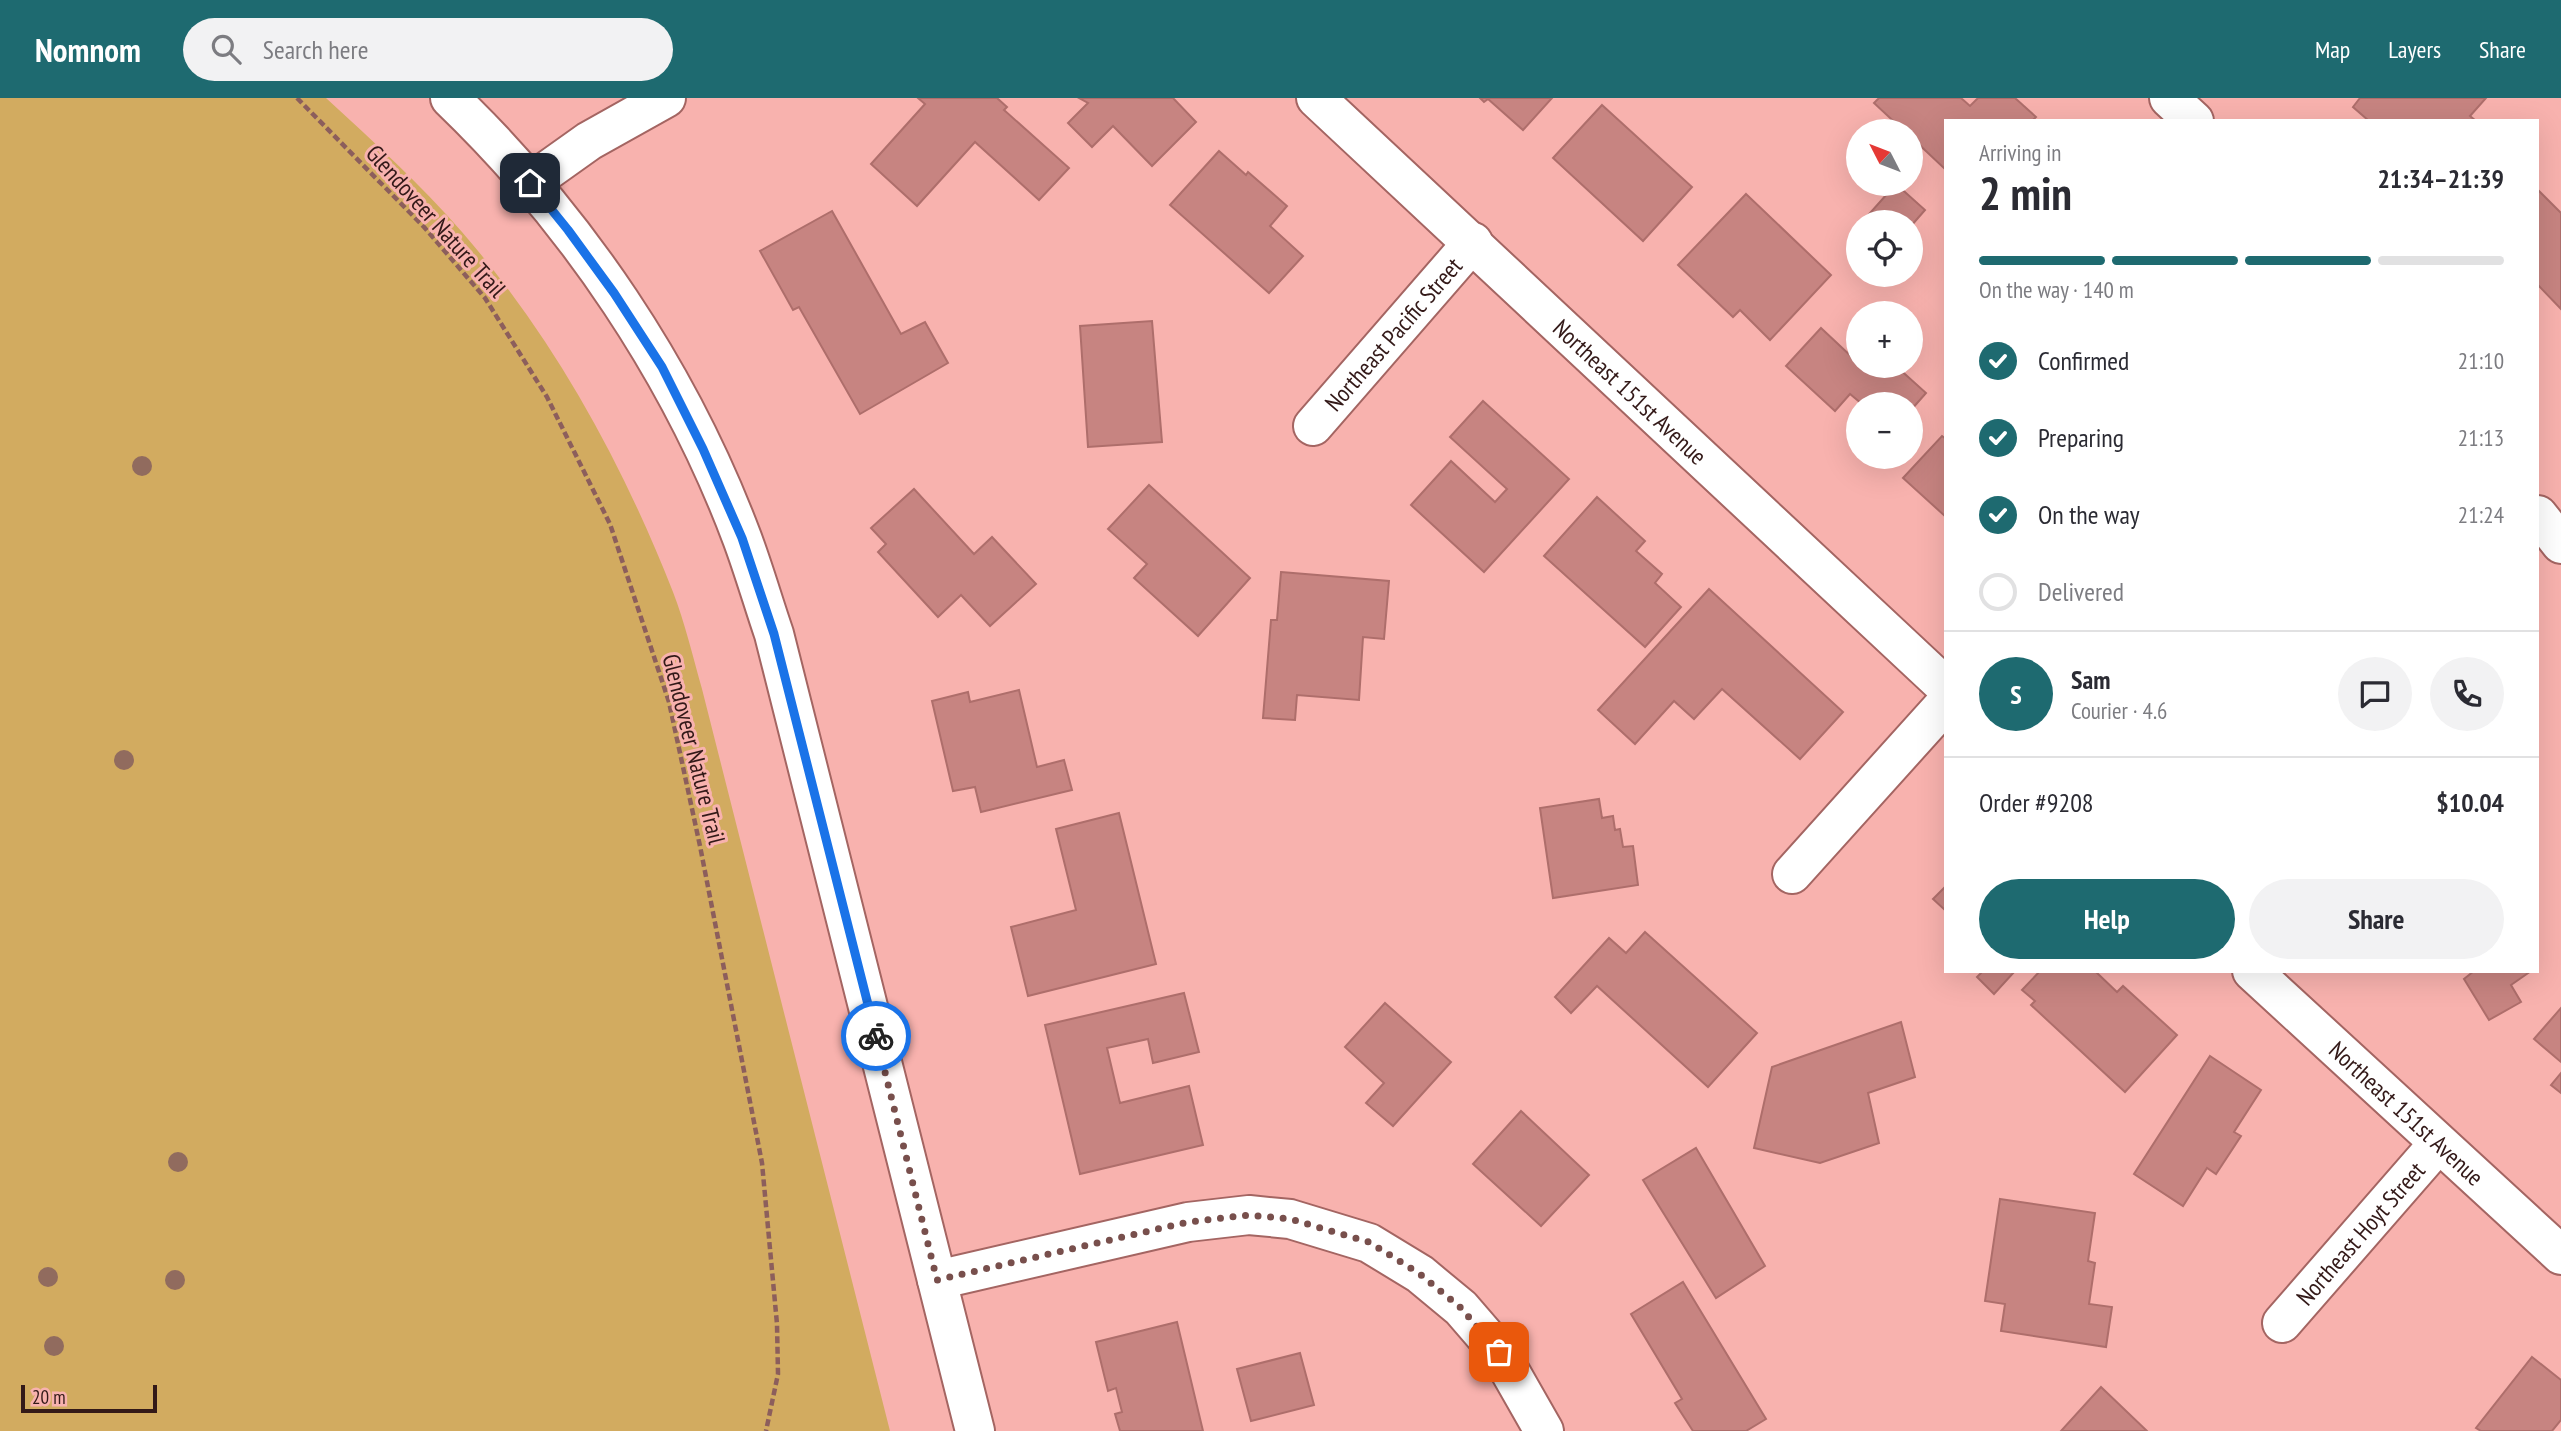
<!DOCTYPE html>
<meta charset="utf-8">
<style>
:root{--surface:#fff;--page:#f2f2f3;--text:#2b2b33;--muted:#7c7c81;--line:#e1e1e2;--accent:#1e6a70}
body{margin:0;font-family:"PT Sans Narrow",sans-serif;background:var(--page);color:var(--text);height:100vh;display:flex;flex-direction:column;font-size:26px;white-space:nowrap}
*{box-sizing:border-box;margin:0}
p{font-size:23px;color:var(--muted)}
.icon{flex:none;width:38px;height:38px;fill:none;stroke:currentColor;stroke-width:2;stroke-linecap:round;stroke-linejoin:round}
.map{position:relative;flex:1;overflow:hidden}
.side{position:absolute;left:1944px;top:21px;width:595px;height:854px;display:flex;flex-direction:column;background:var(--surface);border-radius:0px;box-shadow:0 7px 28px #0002}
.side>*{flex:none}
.needle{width:46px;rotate:312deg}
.fabs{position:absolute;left:1846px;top:21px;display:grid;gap:14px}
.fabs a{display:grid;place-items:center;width:77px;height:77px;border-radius:50%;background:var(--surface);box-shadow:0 7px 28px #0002;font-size:35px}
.scale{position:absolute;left:21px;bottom:18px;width:136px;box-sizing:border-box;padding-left:7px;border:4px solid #331918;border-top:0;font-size:19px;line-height:24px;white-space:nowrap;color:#331918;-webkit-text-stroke:5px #f8b2ae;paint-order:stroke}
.pin{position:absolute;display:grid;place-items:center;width:60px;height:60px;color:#fff;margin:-30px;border-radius:14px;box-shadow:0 4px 10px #0006}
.courier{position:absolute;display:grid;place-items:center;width:70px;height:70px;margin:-35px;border:5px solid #1a73e8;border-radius:50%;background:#fff;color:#222;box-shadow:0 2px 9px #0007}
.headline em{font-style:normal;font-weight:800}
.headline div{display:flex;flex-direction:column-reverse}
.headline{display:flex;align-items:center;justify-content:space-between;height:119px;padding:0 35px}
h1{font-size:46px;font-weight:800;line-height:52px}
.bar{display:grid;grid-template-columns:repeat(4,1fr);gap:10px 7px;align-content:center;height:84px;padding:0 35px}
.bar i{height:9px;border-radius:5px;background:var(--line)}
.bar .active{background:var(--accent)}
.bar p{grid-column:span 4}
.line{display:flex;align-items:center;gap:18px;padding:0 35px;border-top:2px solid var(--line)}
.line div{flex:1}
.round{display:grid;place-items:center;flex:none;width:74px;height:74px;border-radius:37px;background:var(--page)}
ol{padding:0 35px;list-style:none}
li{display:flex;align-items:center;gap:21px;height:77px}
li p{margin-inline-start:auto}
li .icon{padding:7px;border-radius:50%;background:var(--accent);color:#fff;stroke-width:4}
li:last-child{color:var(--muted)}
li i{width:38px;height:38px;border:4px solid var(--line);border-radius:50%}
.button{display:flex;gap:14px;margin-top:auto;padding:14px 35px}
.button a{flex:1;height:80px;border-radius:42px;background:var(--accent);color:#fff;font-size:28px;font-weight:800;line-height:80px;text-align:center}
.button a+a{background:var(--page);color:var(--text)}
header{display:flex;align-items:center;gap:42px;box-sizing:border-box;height:98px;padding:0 35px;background:var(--accent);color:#fff}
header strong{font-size:33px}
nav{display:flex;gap:38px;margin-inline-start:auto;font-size:24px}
.search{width:490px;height:63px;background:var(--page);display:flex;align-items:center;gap:18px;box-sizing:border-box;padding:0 24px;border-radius:38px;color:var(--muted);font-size:26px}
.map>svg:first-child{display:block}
.green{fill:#d2ab60}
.building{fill:#c78481;stroke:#ae6e6b;stroke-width:2}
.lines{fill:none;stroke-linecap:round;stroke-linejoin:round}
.street-casing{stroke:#a46562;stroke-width:42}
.secondary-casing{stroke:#a46562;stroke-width:42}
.path{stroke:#8c5e5c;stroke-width:4.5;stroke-dasharray:7 3.5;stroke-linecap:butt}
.street{stroke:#fff;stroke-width:38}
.secondary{stroke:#fff;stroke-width:38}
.tree{fill:#916b5e}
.done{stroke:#784f4c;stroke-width:7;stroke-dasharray:0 12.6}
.route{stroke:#1a73e8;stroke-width:9}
.labels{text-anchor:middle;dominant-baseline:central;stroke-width:6;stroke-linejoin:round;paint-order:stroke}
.street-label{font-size:24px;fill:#331918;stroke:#f8b2ae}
</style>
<header>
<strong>Nomnom</strong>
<div class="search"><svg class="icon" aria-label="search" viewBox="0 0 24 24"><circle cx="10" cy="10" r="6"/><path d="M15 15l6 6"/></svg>Search here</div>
<nav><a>Map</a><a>Layers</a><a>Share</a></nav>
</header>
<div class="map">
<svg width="2561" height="1333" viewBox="0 0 2561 1333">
<rect width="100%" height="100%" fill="#f8b2ae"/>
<path class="green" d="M0 0H326C373 43 421 87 462 134 554 240 622 364 673 494 685 525 693 559 702 591L890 1333H0Z"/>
<g class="building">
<polygon points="918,0 997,0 1007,9 1004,12 1069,70 1039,102 975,44 917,108 871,66 925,6"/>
<polygon points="1079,0 1173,0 1196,24 1152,68 1113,28 1092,49 1068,25 1088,5"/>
<polygon points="1480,0 1552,0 1523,32 1488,1 1484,4"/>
<polygon points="1879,0 1961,0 1970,8 1978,0 2015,0 2036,19 2032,23 1946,23 1946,72 1911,39 1911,33 1904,33 1874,5"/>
<polygon points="2360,0 2486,0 2470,18 2476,23 2369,23 2353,9"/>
<polygon points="1602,7 1692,89 1643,143 1553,60"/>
<polygon points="1219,53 1246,77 1248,74 1287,108 1270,128 1303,158 1269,195 1170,107"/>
<polygon points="1896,86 1925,112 1911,128 1911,124 1862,124"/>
<polygon points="2538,92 2561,115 2561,211 2538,187"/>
<polygon points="1746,96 1831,177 1770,242 1740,212 1733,219 1678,167"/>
<polygon points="832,113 901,236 925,224 948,265 860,316 799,209 793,212 760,153"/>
<polygon points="1152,223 1162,344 1088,349 1080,228"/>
<polygon points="1821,230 1854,261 1858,256 1858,268 1896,268 1926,295 1911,312 1911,306 1862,306 1850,296 1835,313 1786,268"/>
<polygon points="1483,303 1569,381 1484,474 1411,407 1451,363 1495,404 1507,391 1450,339"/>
<polygon points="1942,338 1946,341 1946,419 1903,380"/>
<polygon points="1149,387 1250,480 1198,538 1134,480 1147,466 1108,431"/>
<polygon points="914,391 974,456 992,439 1036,486 990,528 961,497 938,519 878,454 886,446 871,430"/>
<polygon points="1597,399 1645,443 1636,453 1662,476 1655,485 1681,509 1645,549 1544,458"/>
<polygon points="1281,474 1389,483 1384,541 1363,539 1359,602 1297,597 1295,622 1263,620 1271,522 1277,522"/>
<polygon points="1709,491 1843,614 1800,661 1722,591 1694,621 1674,603 1635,646 1598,612"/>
<polygon points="1019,592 1037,669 1064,662 1072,692 981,714 975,689 953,693 932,603 968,594 970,604"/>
<polygon points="1599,701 1602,720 1613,718 1615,732 1620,731 1623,749 1633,748 1638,787 1553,800 1540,710"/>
<polygon points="1119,715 1156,866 1028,898 1011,829 1076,812 1056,731"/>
<polygon points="1946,788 1946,813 1933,801"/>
<polygon points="1645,834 1757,935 1708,989 1597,888 1571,915 1555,899 1609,840 1626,855"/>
<polygon points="1983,873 2015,873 1994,896 1977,879"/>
<polygon points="2040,873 2095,873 2117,894 2123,888 2177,937 2125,994 2031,907 2035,903 2022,892"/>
<polygon points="2474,873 2531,873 2511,887 2521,904 2489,922 2464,881"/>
<polygon points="1184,895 1199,954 1153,965 1148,941 1107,950 1120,1005 1189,988 1203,1047 1080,1076 1045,927"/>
<polygon points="1385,905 1451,964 1393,1028 1366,1005 1384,985 1345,949"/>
<polygon points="2561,910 2561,964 2534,941"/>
<polygon points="1901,924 1915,979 1868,995 1879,1045 1820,1065 1754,1050 1772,969"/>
<polygon points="2210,958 2261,992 2234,1034 2241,1038 2216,1076 2207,1070 2183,1108 2134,1076"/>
<polygon points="2561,975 2561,995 2551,987"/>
<polygon points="1521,1013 1589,1077 1541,1128 1473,1066"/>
<polygon points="1696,1050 1765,1168 1716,1200 1643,1082"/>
<polygon points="2000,1101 2095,1115 2088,1163 2095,1165 2089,1206 2112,1209 2106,1249 2001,1233 2005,1206 1985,1203"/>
<polygon points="1683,1184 1766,1321 1746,1333 1693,1333 1675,1305 1682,1301 1631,1216"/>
<polygon points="1177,1224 1203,1333 1120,1333 1115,1316 1122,1314 1116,1290 1108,1293 1096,1244"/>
<polygon points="1300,1255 1314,1307 1251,1323 1237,1271"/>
<polygon points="2532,1259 2561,1282 2561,1322 2552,1333 2481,1333 2476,1330"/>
<polygon points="2101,1289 2147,1333 2061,1333"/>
</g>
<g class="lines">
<defs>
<g id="street">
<path id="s1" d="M1316 0 1946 589"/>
<polyline points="2169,0 2194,23"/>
<polyline points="530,85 589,43 666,0"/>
<path id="s2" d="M1313 328 1473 144"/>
<polyline points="2538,417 2561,446"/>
<polyline points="1792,776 1946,605"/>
<path id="s3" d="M2252 873 2561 1157"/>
<polyline points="937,1182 1188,1124 1249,1117 1290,1121 1369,1145 1420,1176 1461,1210 1499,1254 1544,1333"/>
<path id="s4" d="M2282 1225 2438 1046"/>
</g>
<path id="secondary" d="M450 0C577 122 680 275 742 440 754 472 763 504 774 536L975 1333"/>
</defs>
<use href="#street" class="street-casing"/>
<use href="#secondary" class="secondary-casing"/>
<polyline class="path" points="297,0 424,129 485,200 547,299 610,426 669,604 700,748 762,1065 777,1226 778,1276 766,1333"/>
<use href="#street" class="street"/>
<use href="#secondary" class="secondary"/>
</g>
<g class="tree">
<circle cx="142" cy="368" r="10"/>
<circle cx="124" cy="662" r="10"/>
<circle cx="178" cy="1064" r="10"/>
<circle cx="48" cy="1179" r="10"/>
<circle cx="175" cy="1182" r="10"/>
<circle cx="54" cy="1248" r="10"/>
</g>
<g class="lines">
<polyline class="done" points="876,938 937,1182 1188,1124 1249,1117 1290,1121 1369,1144 1420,1176 1461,1210 1499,1254"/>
<polyline class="route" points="530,85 568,132 614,195 662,269 703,351 742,440 774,536 876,938"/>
</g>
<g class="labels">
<g class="street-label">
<text transform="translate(436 123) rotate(48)">Glendoveer Nature Trail</text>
<text stroke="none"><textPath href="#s2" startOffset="122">Northeast Pacific Street</textPath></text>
<text stroke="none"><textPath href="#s1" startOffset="430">Northeast 151st Avenue</textPath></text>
<text transform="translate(694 651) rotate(76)">Glendoveer Nature Trail</text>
<text stroke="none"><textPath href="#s3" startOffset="210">Northeast 151st Avenue</textPath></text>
<text stroke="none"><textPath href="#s4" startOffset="119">Northeast Hoyt Street</textPath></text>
</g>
</g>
</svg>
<div class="fabs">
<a><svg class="needle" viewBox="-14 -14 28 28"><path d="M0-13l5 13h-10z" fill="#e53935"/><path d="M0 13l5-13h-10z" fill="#7c7c81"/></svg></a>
<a><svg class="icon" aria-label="locate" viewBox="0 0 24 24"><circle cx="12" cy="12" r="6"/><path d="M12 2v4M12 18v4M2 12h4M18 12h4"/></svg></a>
<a>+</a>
<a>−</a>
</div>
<div class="scale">20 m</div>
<div class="pin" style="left:1499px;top:1254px;background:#ea580c"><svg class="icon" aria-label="bag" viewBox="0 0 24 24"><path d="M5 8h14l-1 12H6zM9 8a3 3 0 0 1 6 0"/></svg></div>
<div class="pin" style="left:530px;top:85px;background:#1f2937"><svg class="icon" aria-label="home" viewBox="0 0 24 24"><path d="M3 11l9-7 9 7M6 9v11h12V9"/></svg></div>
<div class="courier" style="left:876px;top:938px"><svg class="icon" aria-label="bike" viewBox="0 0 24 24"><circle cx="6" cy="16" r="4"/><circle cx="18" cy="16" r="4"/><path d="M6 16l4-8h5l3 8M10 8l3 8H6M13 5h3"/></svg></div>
<section class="side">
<div class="headline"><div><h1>2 min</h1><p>Arriving in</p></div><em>21:34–21:39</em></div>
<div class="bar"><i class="active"></i><i class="active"></i><i class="active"></i><i></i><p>On the way · 140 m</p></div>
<ol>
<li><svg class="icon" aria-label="check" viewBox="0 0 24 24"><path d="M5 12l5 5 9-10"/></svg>Confirmed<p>21:10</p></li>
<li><svg class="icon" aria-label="check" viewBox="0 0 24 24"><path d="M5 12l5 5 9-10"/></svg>Preparing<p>21:13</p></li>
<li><svg class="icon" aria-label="check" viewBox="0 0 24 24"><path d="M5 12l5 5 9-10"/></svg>On the way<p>21:24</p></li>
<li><i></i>Delivered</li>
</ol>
<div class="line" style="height:126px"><b class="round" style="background:var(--accent);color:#fff">S</b><div><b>Sam</b><p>Courier · 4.6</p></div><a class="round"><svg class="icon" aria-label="chat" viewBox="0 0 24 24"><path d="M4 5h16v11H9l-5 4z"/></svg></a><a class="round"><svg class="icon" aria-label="phone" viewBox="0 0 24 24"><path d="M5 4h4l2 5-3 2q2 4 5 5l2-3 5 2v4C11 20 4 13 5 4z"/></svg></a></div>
<div class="line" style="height:91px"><div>Order #9208</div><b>$10.04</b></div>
<div class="button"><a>Help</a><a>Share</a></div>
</section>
</div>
